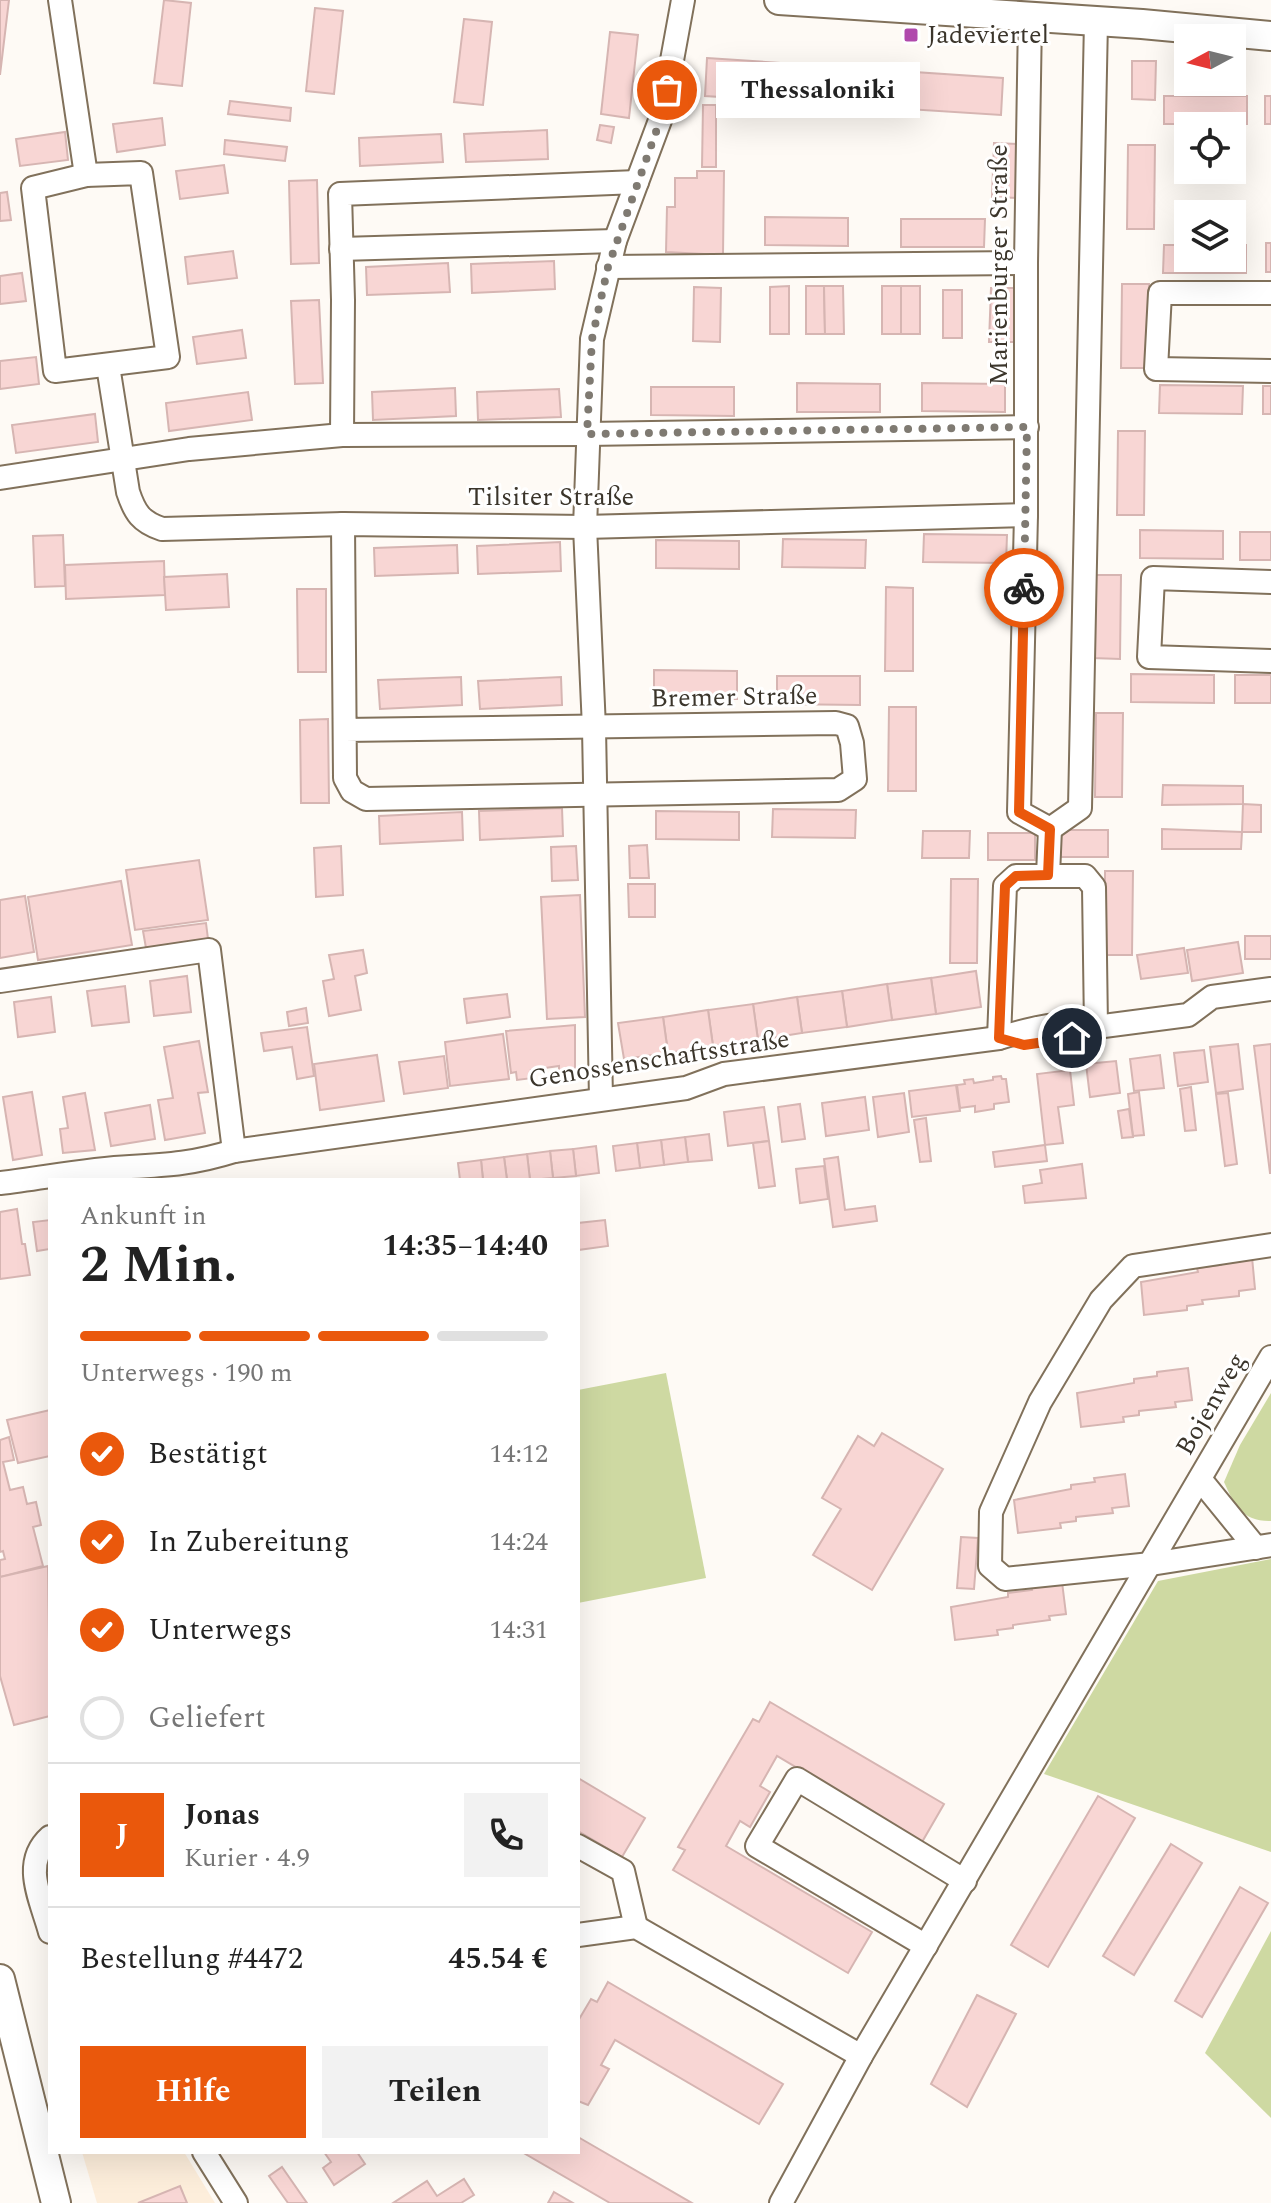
<!DOCTYPE html>
<html lang="de">
<meta charset="utf-8">
<style>
:root{--surface:#fff;--page:#f2f2f2;--text:#222;--muted:#767676;--line:#e0e0e0;--accent:#ea580c}
body{margin:0;font-family:Spectral,serif;background:var(--page);color:var(--text);height:100vh;display:flex;flex-direction:column;font-size:30px;white-space:nowrap}
*{box-sizing:border-box;margin:0}
p{font-size:26px;color:var(--muted)}
.icon{flex:none;width:44px;height:44px;fill:none;stroke:currentColor;stroke-width:2;stroke-linecap:round;stroke-linejoin:round}
.map{position:relative;flex:1;overflow:hidden}
.sheet{position:absolute;left:48px;top:1178px;width:532px;height:976px;display:flex;flex-direction:column;background:var(--surface);border-radius:0px;box-shadow:0 8px 32px #0002}
.sheet>*{flex:none}
.needle{width:52px;rotate:263deg}
.buttons{position:absolute;left:1174px;top:24px;display:grid;gap:16px}
.buttons a{display:grid;place-items:center;width:72px;height:72px;border-radius:0px;background:var(--surface);box-shadow:0 8px 32px #0002;font-size:40px}
.pin{position:absolute;display:grid;place-items:center;width:68px;height:68px;color:#fff;margin:-34px;border:4px solid #fff;border-radius:50%;box-shadow:0 2px 8px #0007}
.courier{position:absolute;display:grid;place-items:center;width:80px;height:80px;margin:-40px;border:6px solid #ea580c;border-radius:50%;background:#fff;color:#222;box-shadow:0 2px 10px #0007}
.bubble{position:absolute;height:56px;border-radius:0px;background:var(--surface);box-shadow:0 8px 32px #0002;font-size:26px;font-weight:700;line-height:56px;text-align:center}
.headline em{font-style:normal;font-weight:700}
.headline div{display:flex;flex-direction:column-reverse}
.headline{display:flex;align-items:center;justify-content:space-between;height:136px;padding:0 32px}
h1{font-size:52px;font-weight:700;line-height:60px}
.bar{display:grid;grid-template-columns:repeat(4,1fr);gap:12px 8px;align-content:center;height:96px;padding:0 32px}
.bar i{height:10px;border-radius:6px;background:var(--line)}
.bar .active{background:var(--accent)}
.bar p{grid-column:span 4}
.line{display:flex;align-items:center;gap:20px;padding:0 32px;border-top:2px solid var(--line)}
.line div{flex:1}
.round{display:grid;place-items:center;flex:none;width:84px;height:84px;border-radius:0px;background:var(--page)}
ol{padding:0 32px;list-style:none}
li{display:flex;align-items:center;gap:24px;height:88px}
li p{margin-inline-start:auto}
li .icon{padding:8px;border-radius:50%;background:var(--accent);color:#fff;stroke-width:4}
li:last-child{color:var(--muted)}
li i{width:44px;height:44px;border:4px solid var(--line);border-radius:50%}
.action{display:flex;gap:16px;margin-top:auto;padding:16px 32px}
.action a{flex:1;height:92px;border-radius:0px;background:var(--accent);color:#fff;font-size:32px;font-weight:700;line-height:92px;text-align:center}
.action a+a{background:var(--page);color:var(--text)}
.map>svg:first-child{display:block}
.commercial{fill:#fdeedb}
.green{fill:#ced9a2}
.building{fill:#f8d6d4;stroke:#d6b5b2;stroke-width:2}
.lines{fill:none;stroke-linecap:round;stroke-linejoin:round}
.minor-casing{stroke:#81715b;stroke-width:26}
.major-casing{stroke:#81715b;stroke-width:32}
.minor{stroke:#fff;stroke-width:22}
.major{stroke:#fff;stroke-width:28}
.done{stroke:#7f7a72;stroke-width:8;stroke-dasharray:0 14.4}
.route{stroke:#ea580c;stroke-width:10}
.poi-dot{fill:#b049ac;stroke:#fff;stroke-width:3}
.labels{text-anchor:middle;dominant-baseline:central;stroke-width:6;stroke-linejoin:round;paint-order:stroke}
.poi-label{font-size:26px;fill:#3b352b;stroke:#fff;text-anchor:start}
.street-label{font-size:26px;fill:#3b352b;stroke:#fff}
</style>
<div class="map">
<svg width="1271" height="2203" viewBox="0 0 1271 2203">
<rect width="100%" height="100%" fill="#fefaf5"/>
<polygon class="commercial" points="82,2152 184,2152 215,2203 97,2203"/>
<g class="green">
<polygon points="666,1373 706,1578 578,1603 578,1390"/>
<path d="M1271 1393V1521C1243 1522 1234 1505 1224 1482L1240 1445Z"/>
<polygon points="1271,1559 1271,1852 1044,1774 1158,1581"/>
<polygon points="1271,1931 1271,2118 1205,2053"/>
</g>
<g class="building">
<polygon points="0,0 9,0 0,75"/>
<polygon points="164,0 191,3 182,86 154,83"/>
<polygon points="315,8 343,11 334,94 306,91"/>
<polygon points="464,19 492,22 483,105 454,102"/>
<polygon points="610,32 638,35 629,118 601,114"/>
<polygon points="707,58 1003,78 1001,115 705,96"/>
<polygon points="1132,61 1156,61 1155,100 1132,99"/>
<rect x="1164" y="96" width="83" height="28"/>
<rect x="1265" y="96" width="6" height="28"/>
<polygon points="230,101 291,108 290,121 228,114"/>
<polygon points="703,105 716,105 716,167 702,167"/>
<polygon points="162,118 165,145 117,152 113,124"/>
<polygon points="600,125 614,127 611,143 597,140"/>
<polygon points="547,130 548,159 466,162 464,134"/>
<polygon points="65,132 68,160 20,166 16,139"/>
<polygon points="441,134 443,162 360,166 359,138"/>
<polygon points="225,140 287,147 285,161 224,154"/>
<polygon points="994,143 1021,144 1019,198 992,197"/>
<polygon points="1128,145 1155,145 1154,229 1127,229"/>
<polygon points="224,165 228,193 180,199 176,171"/>
<polygon points="697,171 724,171 723,255 666,252 667,207 675,207 675,178 697,178"/>
<polygon points="317,180 319,263 291,264 289,181"/>
<polygon points="7,192 11,220 0,221 0,193"/>
<polygon points="765,217 848,218 848,246 765,245"/>
<polygon points="901,219 985,219 984,247 901,247"/>
<rect x="1266" y="243" width="5" height="29"/>
<polygon points="1164,245 1188,245 1188,258 1232,258 1232,245 1246,245 1246,273 1163,273"/>
<polygon points="233,251 237,278 188,284 185,257"/>
<polygon points="554,261 555,289 472,293 471,264"/>
<polygon points="448,263 450,292 367,295 366,267"/>
<polygon points="22,273 26,301 0,304 0,276"/>
<polygon points="1122,284 1149,284 1148,368 1121,368"/>
<polygon points="789,286 789,334 770,334 770,287"/>
<polygon points="806,286 824,286 825,334 806,334"/>
<polygon points="824,286 843,286 844,334 825,334"/>
<rect x="882" y="286" width="19" height="48"/>
<rect x="901" y="286" width="19" height="48"/>
<polygon points="694,287 721,288 720,342 693,341"/>
<polygon points="991,288 1018,288 1016,342 989,342"/>
<rect x="943" y="290" width="19" height="48"/>
<polygon points="319,300 323,383 295,384 291,301"/>
<polygon points="242,330 246,358 197,364 193,337"/>
<polygon points="36,357 39,384 0,389 0,361"/>
<polygon points="797,383 880,384 880,412 797,412"/>
<polygon points="922,383 1005,384 1005,412 922,411"/>
<polygon points="1160,385 1243,386 1242,414 1159,413"/>
<rect x="1263" y="386" width="8" height="28"/>
<polygon points="651,387 734,387 734,416 651,415"/>
<polygon points="455,388 456,416 373,420 372,392"/>
<polygon points="559,389 561,417 478,420 477,392"/>
<polygon points="248,392 252,420 169,431 166,403"/>
<polygon points="95,414 98,442 16,453 12,425"/>
<polygon points="1118,431 1145,431 1144,515 1117,515"/>
<polygon points="1140,530 1223,531 1223,559 1140,558"/>
<rect x="1240" y="532" width="31" height="28"/>
<polygon points="924,534 1007,535 1006,563 923,562"/>
<polygon points="63,535 65,586 35,587 33,536"/>
<polygon points="783,539 866,540 865,568 782,567"/>
<polygon points="656,540 739,541 739,569 656,568"/>
<polygon points="560,542 561,571 478,574 477,546"/>
<polygon points="457,545 458,573 375,576 374,548"/>
<polygon points="164,561 165,595 66,599 65,565"/>
<polygon points="227,574 229,607 166,610 164,577"/>
<polygon points="1093,575 1121,575 1120,659 1092,658"/>
<polygon points="886,587 913,588 913,671 885,671"/>
<polygon points="297,589 326,589 326,672 298,672"/>
<polygon points="654,670 737,671 737,699 654,698"/>
<polygon points="1131,674 1214,675 1214,703 1131,702"/>
<rect x="1235" y="675" width="36" height="28"/>
<polygon points="777,676 860,676 860,705 777,704"/>
<polygon points="461,677 462,705 380,709 378,680"/>
<polygon points="561,677 562,705 480,709 478,681"/>
<polygon points="889,707 916,707 916,791 888,791"/>
<polygon points="1096,713 1123,713 1122,797 1095,797"/>
<polygon points="328,719 329,803 301,803 300,720"/>
<polygon points="1163,785 1243,786 1243,804 1162,805"/>
<polygon points="1243,804 1261,805 1261,832 1242,832"/>
<polygon points="562,808 563,836 480,840 479,811"/>
<polygon points="773,809 856,810 855,838 772,837"/>
<polygon points="656,811 739,812 739,840 656,839"/>
<polygon points="462,812 463,840 380,844 379,816"/>
<polygon points="1162,829 1242,832 1241,849 1162,849"/>
<rect x="1061" y="830" width="47" height="27"/>
<polygon points="923,831 970,831 969,858 922,858"/>
<rect x="988" y="833" width="47" height="27"/>
<polygon points="647,845 649,878 630,878 629,846"/>
<polygon points="341,846 343,895 316,897 314,848"/>
<polygon points="576,846 578,880 552,881 551,847"/>
<polygon points="199,860 208,920 135,930 126,870"/>
<polygon points="1105,871 1133,871 1132,955 1105,955"/>
<polygon points="951,879 978,879 977,963 950,963"/>
<polygon points="121,881 132,945 38,960 28,897"/>
<polygon points="628,884 655,884 655,917 629,917"/>
<polygon points="580,895 585,1017 547,1019 541,897"/>
<polygon points="25,896 34,952 0,958 0,900"/>
<polygon points="206,923 208,939 146,948 143,931"/>
<rect x="1245" y="936" width="26" height="23"/>
<polygon points="1238,942 1243,973 1192,981 1187,950"/>
<polygon points="1184,948 1188,973 1141,979 1137,955"/>
<polygon points="363,950 367,973 355,976 361,1010 329,1016 323,981 334,979 329,955"/>
<polygon points="976,971 981,1007 936,1014 931,978"/>
<polygon points="187,976 191,1012 154,1016 150,981"/>
<polygon points="931,978 936,1014 892,1020 887,984"/>
<polygon points="887,984 892,1020 847,1027 842,991"/>
<polygon points="125,986 129,1022 92,1026 87,991"/>
<polygon points="842,991 847,1027 802,1033 797,997"/>
<polygon points="507,994 510,1017 467,1023 464,999"/>
<polygon points="51,997 55,1032 18,1037 14,1002"/>
<polygon points="797,997 802,1033 758,1040 753,1004"/>
<polygon points="753,1004 758,1040 713,1046 708,1010"/>
<polygon points="306,1008 308,1023 289,1026 287,1012"/>
<polygon points="708,1010 713,1046 668,1053 663,1017"/>
<polygon points="663,1017 668,1053 624,1059 618,1023"/>
<polygon points="575,1025 575,1070 559,1073 559,1066 531,1070 533,1078 517,1080 516,1072 511,1073 506,1031"/>
<polygon points="307,1027 314,1076 297,1079 292,1047 264,1051 261,1033"/>
<polygon points="503,1034 509,1079 450,1086 445,1042"/>
<polygon points="199,1041 208,1092 198,1093 205,1133 165,1140 158,1100 173,1098 164,1047"/>
<polygon points="1238,1044 1243,1089 1216,1093 1210,1047"/>
<polygon points="1271,1044 1271,1173 1270,1173 1254,1046"/>
<polygon points="1204,1050 1208,1082 1178,1086 1174,1053"/>
<polygon points="377,1055 384,1101 320,1110 314,1064"/>
<polygon points="1160,1055 1164,1088 1134,1091 1130,1059"/>
<polygon points="444,1056 448,1088 404,1094 399,1062"/>
<polygon points="1116,1061 1120,1093 1090,1097 1086,1064"/>
<polygon points="1070,1070 1074,1105 1058,1107 1063,1143 1045,1145 1037,1074"/>
<polygon points="1001,1076 1002,1079 1006,1079 1009,1102 994,1104 994,1109 975,1112 975,1106 960,1108 957,1085 965,1084 964,1080 973,1079 974,1083 993,1080 993,1077"/>
<polygon points="956,1085 960,1111 912,1117 909,1091"/>
<polygon points="1191,1087 1196,1130 1185,1131 1180,1089"/>
<polygon points="32,1092 42,1155 13,1160 3,1097"/>
<polygon points="1139,1092 1144,1135 1133,1136 1128,1094"/>
<polygon points="85,1093 95,1150 63,1153 60,1129 68,1128 63,1097"/>
<polygon points="904,1093 909,1132 878,1137 873,1097"/>
<polygon points="1228,1093 1237,1164 1225,1166 1216,1094"/>
<polygon points="865,1097 869,1130 826,1136 822,1103"/>
<polygon points="800,1104 805,1139 782,1142 778,1107"/>
<polygon points="150,1105 155,1139 111,1146 105,1113"/>
<polygon points="764,1107 769,1141 728,1146 724,1112"/>
<polygon points="1129,1109 1133,1137 1122,1138 1118,1111"/>
<polygon points="926,1118 931,1161 920,1162 914,1120"/>
<polygon points="709,1134 712,1160 688,1162 685,1137"/>
<polygon points="685,1137 688,1162 664,1165 661,1140"/>
<polygon points="661,1140 664,1165 640,1168 637,1143"/>
<polygon points="769,1141 775,1186 759,1188 753,1143"/>
<polygon points="637,1143 640,1168 616,1171 613,1146"/>
<polygon points="1045,1145 1047,1161 995,1167 993,1152"/>
<polygon points="596,1146 599,1173 576,1176 573,1149"/>
<polygon points="573,1149 576,1176 553,1178 550,1151"/>
<polygon points="550,1151 553,1178 530,1180 527,1154"/>
<polygon points="527,1154 530,1180 507,1180 504,1157"/>
<polygon points="504,1157 507,1180 483,1180 481,1160"/>
<polygon points="838,1157 845,1210 875,1206 877,1221 833,1227 824,1159"/>
<polygon points="481,1160 483,1180 460,1180 458,1163"/>
<polygon points="1082,1164 1086,1198 1025,1203 1023,1186 1042,1183 1040,1170"/>
<polygon points="824,1166 828,1199 800,1203 796,1169"/>
<polygon points="17,1209 22,1244 25,1244 30,1275 0,1279 0,1212"/>
<polygon points="50,1220 50,1249 37,1251 33,1222"/>
<polygon points="605,1220 608,1246 578,1250 578,1223"/>
<polygon points="1252,1257 1255,1289 1239,1291 1239,1296 1202,1300 1203,1304 1187,1306 1187,1310 1144,1315 1141,1282 1198,1272 1197,1268 1221,1265 1220,1261"/>
<polygon points="1188,1368 1192,1400 1175,1402 1176,1407 1139,1411 1139,1415 1123,1417 1124,1422 1081,1427 1077,1393 1134,1383 1134,1379 1157,1376 1157,1372"/>
<polygon points="50,1410 50,1456 18,1463 7,1420"/>
<polygon points="882,1433 943,1469 872,1590 813,1555 841,1509 822,1498 858,1436 874,1446"/>
<polygon points="9,1437 14,1460 3,1462 10,1490 23,1487 27,1504 36,1502 41,1525 33,1527 43,1566 0,1577 0,1560 5,1559 3,1551 0,1552 0,1440"/>
<polygon points="1125,1474 1129,1506 1112,1508 1113,1513 1076,1517 1076,1521 1060,1523 1061,1528 1018,1533 1014,1500 1071,1489 1071,1485 1095,1482 1094,1478"/>
<polygon points="961,1537 978,1538 974,1589 957,1588"/>
<polygon points="48,1566 50,1716 14,1725 0,1676 0,1577"/>
<polygon points="1062,1582 1066,1614 1049,1616 1050,1620 1013,1625 1013,1628 997,1630 998,1635 955,1640 951,1607 1008,1597 1008,1593 1032,1590 1031,1585"/>
<polygon points="770,1702 944,1804 922,1842 777,1756 760,1786 770,1792 750,1827 740,1821 726,1846 872,1932 848,1973 673,1870 685,1850 678,1847 753,1719 759,1722"/>
<polygon points="578,1778 645,1818 622,1857 578,1831"/>
<polygon points="1098,1796 1135,1818 1048,1967 1011,1945"/>
<polygon points="1171,1844 1202,1863 1134,1975 1103,1956"/>
<polygon points="1240,1887 1268,1903 1202,2017 1175,2001"/>
<polygon points="608,1982 783,2084 759,2124 615,2040 601,2065 609,2069 588,2105 578,2101 578,2021 591,1999 597,2002"/>
<polygon points="977,1995 1016,2014 967,2107 931,2084"/>
<polygon points="578,2137 692,2203 610,2203 522,2152 578,2152"/>
<polygon points="324,2152 357,2152 365,2164 334,2185 323,2168 331,2162"/>
<polygon points="282,2167 307,2203 288,2203 269,2176"/>
<polygon points="464,2179 474,2195 461,2203 393,2203 427,2181 437,2196"/>
<polygon points="180,2186 187,2203 138,2203"/>
<polygon points="554,2192 573,2203 548,2203"/>
</g>
<g class="lines">
<defs>
<g id="minor">
<polyline points="60,0 86,175"/>
<polyline points="1030,18 1026,263 1026,515 1019,812 1050,829 1080,808 1096,21"/>
<polygon points="141,173 168,357 55,371 33,188 86,175"/>
<polyline points="341,249 615,241"/>
<polyline points="608,267 1026,263"/>
<polyline points="1271,293 1160,293 1156,369 1271,371"/>
<path d="M108 366 128 492C135 513 141 522 162 529L343 524 585 527 1026 515"/>
<polyline points="342,435 343,300 340,194 637,182"/>
<polyline points="0,478 189,449 342,435 587,434 1027,427"/>
<polyline points="343,524 345,778 352,791 366,799 838,790 855,779 852,743 847,726 836,723 345,730"/>
<polyline points="1271,582 1153,578 1149,657 1271,661"/>
<polyline points="1048,875 1050,829"/>
<polyline points="0,981 209,950 234,1151"/>
<polyline points="1086,1032 1096,1027 1188,1015 1212,997 1271,989"/>
<polyline points="999,1038 1005,886 1016,876 1085,876 1094,887 1096,1027"/>
<polyline points="601,1099 594,728 585,527 592,339 615,241 662,115 683,0"/>
<path d="M0 1183C43 1178 87 1169 130 1167 169 1165 196 1163 234 1151L686 1088 724 1074 999 1038C1029 1029 1066 1019 1096 1027"/>
<polyline points="1271,1245 1133,1266 1101,1300 1040,1402 991,1512 990,1566 1005,1579 1151,1564 1271,1545"/>
<polyline points="1200,1479 1256,1548"/>
<path d="M50 1837C21 1863 41 1899 50 1932"/>
<polyline points="578,1846 623,1871 636,1927"/>
<polyline points="578,1935 636,1927 861,2056"/>
<polyline points="926,1946 757,1846 797,1779 965,1881"/>
<polyline points="204,2152 236,2203"/>
<polyline points="781,2203 861,2056 1271,1357"/>
</g>
<g id="major">
<polyline points="779,0 1142,24 1271,36"/>
<polyline points="0,1979 56,2203"/>
</g>
</defs>
<use href="#minor" class="minor-casing"/>
<use href="#major" class="major-casing"/>
<use href="#minor" class="minor"/>
<use href="#major" class="major"/>
</g>
<g class="lines">
<polyline class="done" points="667,90 662,115 608,267 592,339 587,434 1027,427 1024,588"/>
<polyline class="route" points="1024,588 1019,812 1050,829 1048,875 1016,876 1005,886 999,1038 1024,1045 1072,1038"/>
</g>
<rect class="poi-dot" x="903" y="27" width="16" height="16" rx="4"/>
<g class="labels">
<g class="poi-label">
<text x="927" y="35">Jadeviertel</text>
</g>
<g class="street-label">
<text transform="translate(999 265) rotate(-90)">Marienburger Straße</text>
<text x="551" y="497">Tilsiter Straße</text>
<text transform="translate(734 697) rotate(-1)">Bremer Straße</text>
<text transform="translate(659 1059) rotate(-9)">Genossenschaftsstraße</text>
<text transform="translate(1211 1404) rotate(-60)">Bojenweg</text>
</g>
</g>
</svg>
<div class="buttons">
<a><svg class="needle" viewBox="-14 -14 28 28"><path d="M0-13l5 13h-10z" fill="#e53935"/><path d="M0 13l5-13h-10z" fill="#767676"/></svg></a>
<a><svg class="icon" aria-label="locate" viewBox="0 0 24 24"><circle cx="12" cy="12" r="6"/><path d="M12 2v4M12 18v4M2 12h4M18 12h4"/></svg></a>
<a><svg class="icon" aria-label="layers" viewBox="0 0 24 24"><path d="M12 4l9 5-9 5-9-5zM3 14l9 5 9-5"/></svg></a>
</div>
<div class="pin" style="left:667px;top:90px;background:#ea580c"><svg class="icon" aria-label="bag" viewBox="0 0 24 24"><path d="M5 8h14l-1 12H6zM9 8a3 3 0 0 1 6 0"/></svg></div>
<div class="pin" style="left:1072px;top:1038px;background:#1f2937"><svg class="icon" aria-label="home" viewBox="0 0 24 24"><path d="M3 11l9-7 9 7M6 9v11h12V9"/></svg></div>
<div class="courier" style="left:1024px;top:588px"><svg class="icon" aria-label="bike" viewBox="0 0 24 24"><circle cx="6" cy="16" r="4"/><circle cx="18" cy="16" r="4"/><path d="M6 16l4-8h5l3 8M10 8l3 8H6M13 5h3"/></svg></div>
<div class="bubble" style="left:716px;top:62px;width:204px">Thessaloniki</div>
<section class="sheet">
<div class="headline"><div><h1>2 Min.</h1><p>Ankunft in</p></div><em>14:35–14:40</em></div>
<div class="bar"><i class="active"></i><i class="active"></i><i class="active"></i><i></i><p>Unterwegs · 190 m</p></div>
<ol>
<li><svg class="icon" aria-label="check" viewBox="0 0 24 24"><path d="M5 12l5 5 9-10"/></svg>Bestätigt<p>14:12</p></li>
<li><svg class="icon" aria-label="check" viewBox="0 0 24 24"><path d="M5 12l5 5 9-10"/></svg>In Zubereitung<p>14:24</p></li>
<li><svg class="icon" aria-label="check" viewBox="0 0 24 24"><path d="M5 12l5 5 9-10"/></svg>Unterwegs<p>14:31</p></li>
<li><i></i>Geliefert</li>
</ol>
<div class="line" style="height:144px"><b class="round" style="background:var(--accent);color:#fff">J</b><div><b>Jonas</b><p>Kurier · 4.9</p></div><a class="round"><svg class="icon" aria-label="phone" viewBox="0 0 24 24"><path d="M5 4h4l2 5-3 2q2 4 5 5l2-3 5 2v4C11 20 4 13 5 4z"/></svg></a></div>
<div class="line" style="height:104px"><div>Bestellung #4472</div><b>45.54 €</b></div>
<div class="action"><a>Hilfe</a><a>Teilen</a></div>
</section>
</div>
